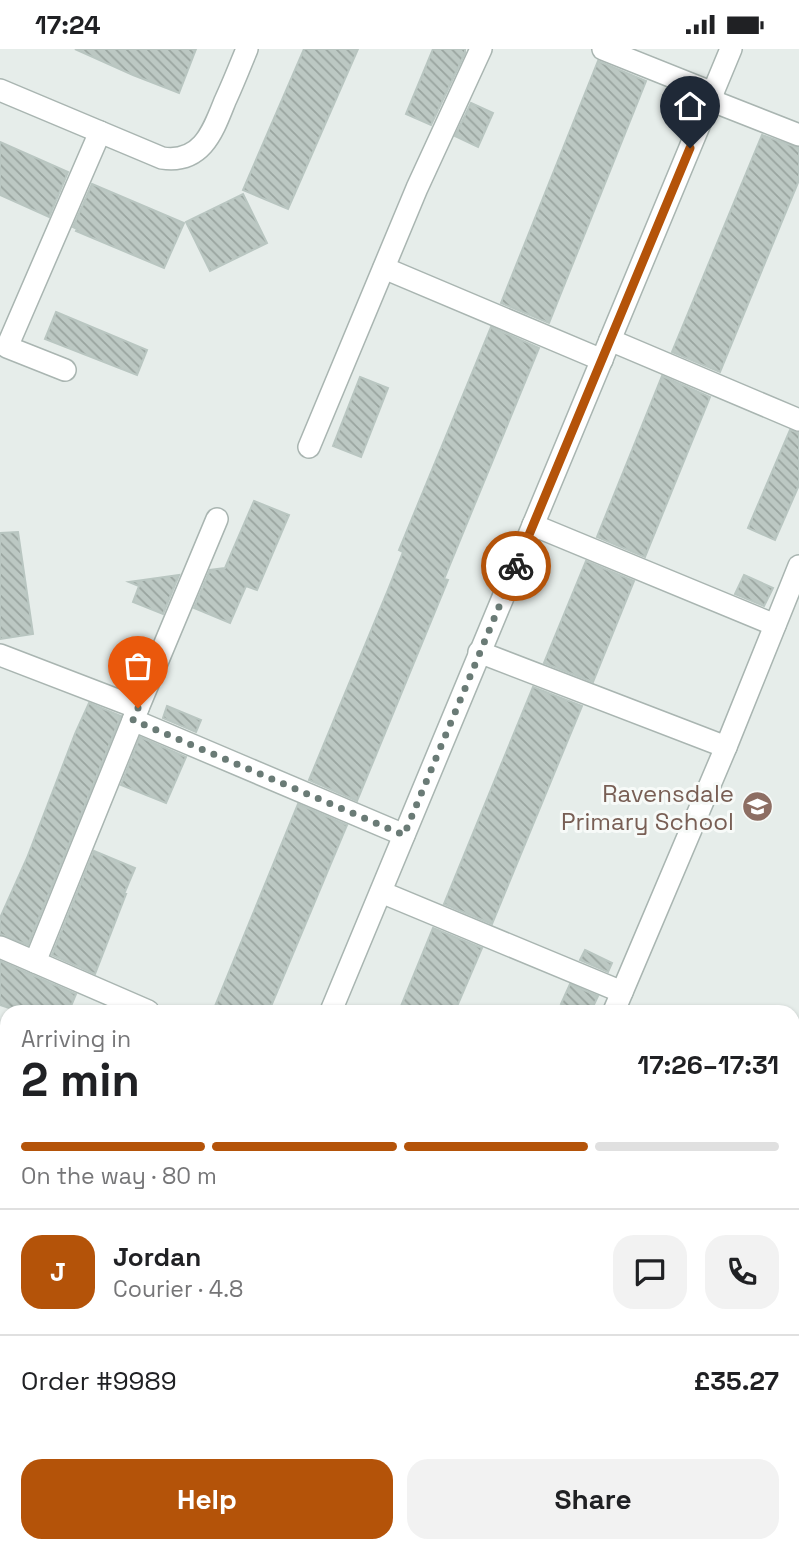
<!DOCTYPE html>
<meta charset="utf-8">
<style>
:root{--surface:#fff;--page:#f2f2f2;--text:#202124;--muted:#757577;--line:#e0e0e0;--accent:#b45309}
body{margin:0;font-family:"Space Grotesk",sans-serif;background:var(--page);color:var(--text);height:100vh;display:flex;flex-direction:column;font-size:26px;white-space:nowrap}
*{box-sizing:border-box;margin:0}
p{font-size:23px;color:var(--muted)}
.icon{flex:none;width:38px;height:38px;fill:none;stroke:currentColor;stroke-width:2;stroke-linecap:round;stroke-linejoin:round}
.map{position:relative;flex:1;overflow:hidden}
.drawer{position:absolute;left:0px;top:956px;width:800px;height:548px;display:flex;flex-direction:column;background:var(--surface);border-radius:21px 21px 0 0;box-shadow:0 2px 5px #0004}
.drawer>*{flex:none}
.pin{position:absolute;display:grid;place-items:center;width:60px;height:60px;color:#fff;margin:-72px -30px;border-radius:50% 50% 50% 0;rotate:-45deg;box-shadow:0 0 7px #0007}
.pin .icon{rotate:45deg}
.courier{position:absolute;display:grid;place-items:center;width:70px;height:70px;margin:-35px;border:5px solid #b45309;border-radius:50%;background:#fff;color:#222;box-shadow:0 2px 9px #0007}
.summary em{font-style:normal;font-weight:600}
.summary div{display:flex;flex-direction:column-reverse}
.summary{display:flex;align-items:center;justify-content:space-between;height:119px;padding:0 21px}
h1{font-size:46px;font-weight:600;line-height:52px}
.bar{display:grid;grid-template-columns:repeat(4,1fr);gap:10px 7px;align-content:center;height:84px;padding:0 21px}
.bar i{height:9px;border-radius:5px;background:var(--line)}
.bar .selected{background:var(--accent)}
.bar p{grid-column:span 4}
.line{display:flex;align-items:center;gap:18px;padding:0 21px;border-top:2px solid var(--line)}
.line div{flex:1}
.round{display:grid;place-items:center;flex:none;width:74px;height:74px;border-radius:21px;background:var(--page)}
.button{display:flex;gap:14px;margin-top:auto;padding:14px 21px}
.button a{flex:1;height:80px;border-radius:21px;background:var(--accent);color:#fff;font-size:28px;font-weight:600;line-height:80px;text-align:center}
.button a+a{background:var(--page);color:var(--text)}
.status{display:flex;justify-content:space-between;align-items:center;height:49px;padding:0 35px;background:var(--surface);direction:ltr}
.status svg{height:19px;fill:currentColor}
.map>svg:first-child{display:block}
.building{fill:url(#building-back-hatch);stroke:#b9c6c1;stroke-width:2}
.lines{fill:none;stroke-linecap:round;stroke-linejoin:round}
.minor-casing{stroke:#a9b5b1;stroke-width:24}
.minor{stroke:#fff;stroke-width:21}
.done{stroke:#6a7b76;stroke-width:7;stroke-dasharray:0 12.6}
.route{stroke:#b45309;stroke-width:9}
.labels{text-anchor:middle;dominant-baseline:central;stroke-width:6;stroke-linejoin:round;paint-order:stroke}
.education-label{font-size:24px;fill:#785e54;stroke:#f7faf8;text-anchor:end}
</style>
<div class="status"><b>17:24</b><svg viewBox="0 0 49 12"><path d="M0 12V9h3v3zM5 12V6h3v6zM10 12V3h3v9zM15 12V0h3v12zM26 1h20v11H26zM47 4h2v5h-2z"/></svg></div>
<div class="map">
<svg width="799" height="1503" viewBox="0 0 799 1503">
<defs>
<pattern id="building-back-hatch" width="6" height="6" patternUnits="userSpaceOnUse" patternTransform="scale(1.75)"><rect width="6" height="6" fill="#bcc8c3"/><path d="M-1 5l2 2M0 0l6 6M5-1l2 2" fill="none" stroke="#99a49f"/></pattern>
</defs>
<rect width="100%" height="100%" fill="#e6edea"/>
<g class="building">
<polygon points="75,0 196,0 179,44 133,26"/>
<polygon points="304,0 358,0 288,160 243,141"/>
<polygon points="433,0 465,0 465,4 431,76 406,65"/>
<polygon points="598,12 646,32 549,274 501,254"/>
<polygon points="471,54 493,64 478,98 455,87"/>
<polygon points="762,86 799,99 799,131 720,323 672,303"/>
<polygon points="0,93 68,123 49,168 0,146"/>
<polygon points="92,135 184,174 164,219 76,182 77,180 73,178"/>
<polygon points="243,145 267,194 210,222 186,173"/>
<polygon points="56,263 147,301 137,326 45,290"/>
<polygon points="491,278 539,299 444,530 448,531 357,752 309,731 388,541 403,503 399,501"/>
<polygon points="662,327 710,348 645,508 597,488"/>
<polygon points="360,328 388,339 361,408 333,397"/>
<polygon points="790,381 799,384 799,436 775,491 748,479"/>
<polygon points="254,452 289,466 257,541 246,537 230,574 194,559 210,521 225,519"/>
<polygon points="18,483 33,585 0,590 0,484"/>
<polygon points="586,512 634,532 593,633 544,614"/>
<polygon points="179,526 163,565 133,553 139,537 129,533"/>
<polygon points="744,526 773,539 764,557 735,545"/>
<polygon points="533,638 582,657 492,875 444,855"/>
<polygon points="89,654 121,667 28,896 0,885 0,869 27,809 75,685"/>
<polygon points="167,657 201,671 196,683 163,669"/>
<polygon points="140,688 186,708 166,754 121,736"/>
<polygon points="298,755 347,776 269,962 213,962"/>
<polygon points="94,802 135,819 124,845 126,845 95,925 52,906"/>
<polygon points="433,879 482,899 455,962 399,962"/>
<polygon points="585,901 612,914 608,923 580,911"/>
<polygon points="0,912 76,945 69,962 18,962 0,956"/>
<polygon points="570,935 598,947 591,962 578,962 561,955"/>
</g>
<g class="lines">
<defs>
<g id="minor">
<polyline points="603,0 713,44"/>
<path d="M0 41 162 109C202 115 213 82 225 52 233 35 240 17 247 0"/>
<polyline points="710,51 799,86"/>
<polyline points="384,219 602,311"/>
<polyline points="610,291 799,371"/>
<polyline points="65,321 7,298 100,83"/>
<polyline points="309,398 417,139 481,0"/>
<polyline points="533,476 775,576"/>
<polyline points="479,603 726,698"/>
<polyline points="0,606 138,659 217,470"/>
<polyline points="133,671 404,786"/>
<polyline points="381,843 622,943"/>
<polyline points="0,898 35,913 138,659"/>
<polyline points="35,913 148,962"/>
<polyline points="331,962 731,0"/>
<polyline points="614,962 726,698 799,517"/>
<polyline points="0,1211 7,1214"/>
<polyline points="793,1301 799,1287"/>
<polyline points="691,1496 707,1503"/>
<polyline points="0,1499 11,1503"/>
<polyline points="109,1503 112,1496"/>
</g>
</defs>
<use href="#minor" class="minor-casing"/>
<use href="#minor" class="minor"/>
</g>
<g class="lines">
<polyline class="done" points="138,659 133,671 404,786 516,517"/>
<polyline class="route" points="516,517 690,99"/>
</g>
<defs>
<symbol id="school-disc" viewBox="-11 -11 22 22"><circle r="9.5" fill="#8d6e63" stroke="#f7faf8"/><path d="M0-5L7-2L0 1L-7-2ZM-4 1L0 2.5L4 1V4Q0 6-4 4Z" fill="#fff"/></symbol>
</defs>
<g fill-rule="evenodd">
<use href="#school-disc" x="740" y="740" width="35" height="35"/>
</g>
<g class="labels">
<g class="education-label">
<text x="734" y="744">Ravensdale<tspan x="734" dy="28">Primary School</tspan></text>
</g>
</g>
</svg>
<div class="pin" style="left:138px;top:659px;background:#ea580c"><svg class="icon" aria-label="bag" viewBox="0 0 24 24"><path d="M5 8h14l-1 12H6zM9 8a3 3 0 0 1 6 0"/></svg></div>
<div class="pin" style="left:690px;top:99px;background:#1f2937"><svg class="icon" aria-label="home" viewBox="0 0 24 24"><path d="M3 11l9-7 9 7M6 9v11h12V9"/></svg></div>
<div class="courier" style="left:516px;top:517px"><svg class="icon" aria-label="bike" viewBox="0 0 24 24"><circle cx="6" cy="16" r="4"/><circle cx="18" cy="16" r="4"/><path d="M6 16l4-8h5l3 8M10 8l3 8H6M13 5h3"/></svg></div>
<section class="drawer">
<div class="summary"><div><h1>2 min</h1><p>Arriving in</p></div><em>17:26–17:31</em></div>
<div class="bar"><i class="selected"></i><i class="selected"></i><i class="selected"></i><i></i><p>On the way · 80 m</p></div>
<div class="line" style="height:126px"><b class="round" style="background:var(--accent);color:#fff">J</b><div><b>Jordan</b><p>Courier · 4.8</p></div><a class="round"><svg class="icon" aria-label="chat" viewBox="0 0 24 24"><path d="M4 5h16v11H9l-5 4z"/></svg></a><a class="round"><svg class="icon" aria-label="phone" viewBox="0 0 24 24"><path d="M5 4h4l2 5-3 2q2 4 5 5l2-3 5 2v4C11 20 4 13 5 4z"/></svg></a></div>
<div class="line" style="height:91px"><div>Order #9989</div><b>£35.27</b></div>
<div class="button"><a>Help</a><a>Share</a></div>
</section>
</div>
